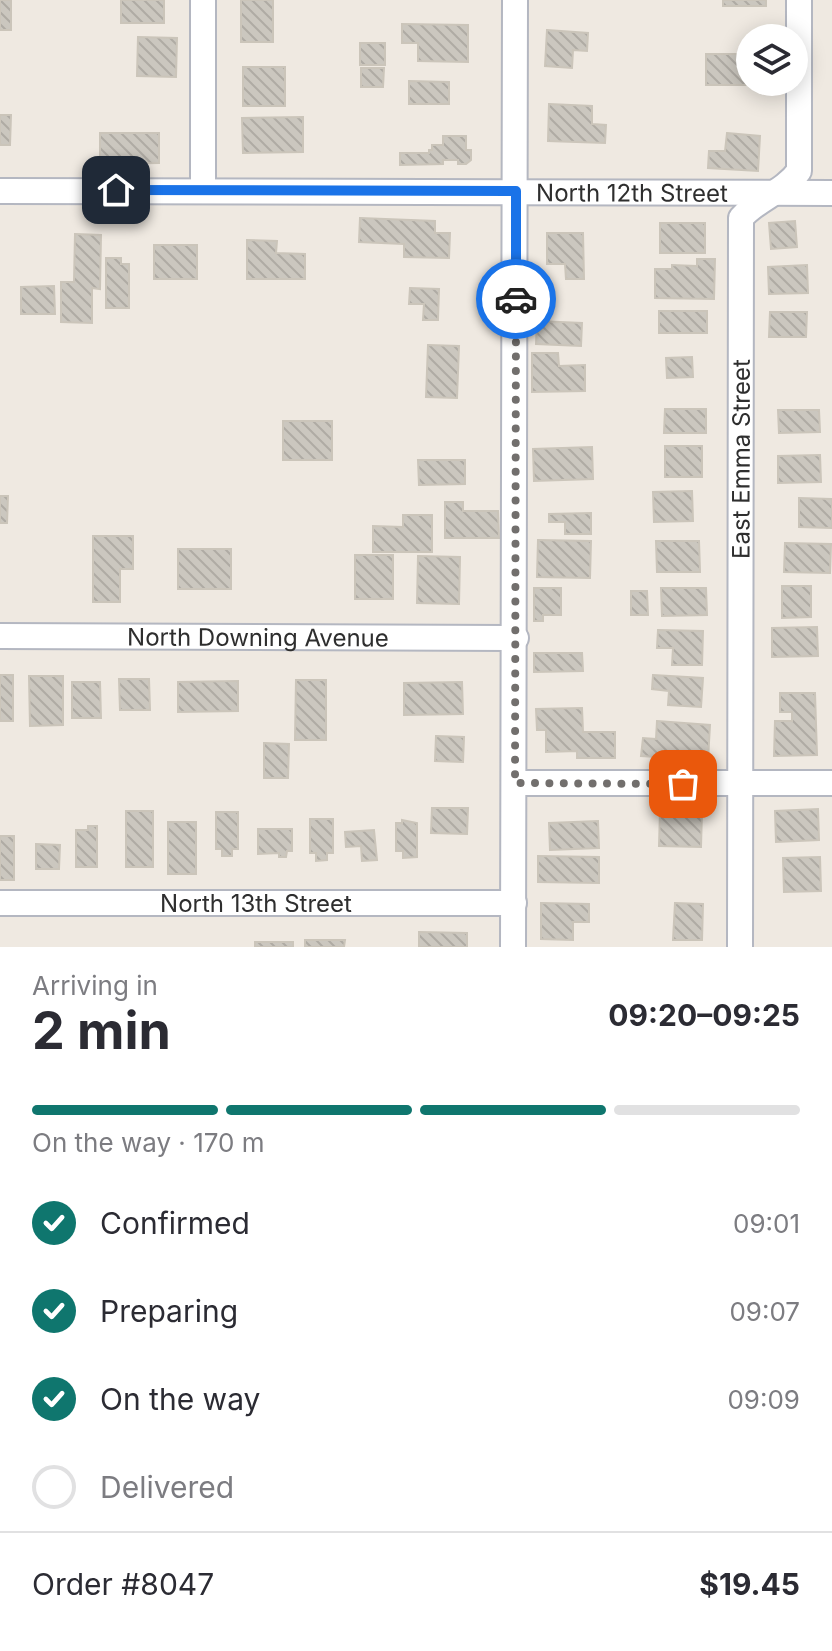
<!DOCTYPE html>
<meta charset="utf-8">
<style>
:root{--surface:#fff;--page:#f7f7f7;--text:#2b2b33;--muted:#7c7c81;--line:#e1e1e2;--accent:#0f766e}
body{margin:0;font-family:Inter,sans-serif;background:var(--page);color:var(--text);height:100vh;display:flex;flex-direction:column;font-size:30px;white-space:nowrap}
*{box-sizing:border-box;margin:0}
p{font-size:26px;color:var(--muted)}
.icon{flex:none;width:44px;height:44px;fill:none;stroke:currentColor;stroke-width:2;stroke-linecap:round;stroke-linejoin:round}
.map{position:relative;height:947px;overflow:hidden}
.sheet{display:flex;flex-direction:column;background:var(--surface);flex:1}
.sheet>*{flex:none}
.fabs{position:absolute;left:736px;top:24px;display:grid;gap:16px}
.fabs a{display:grid;place-items:center;width:72px;height:72px;border-radius:50%;background:var(--surface);box-shadow:0 4px 20px #0003;font-size:40px}
.pin{position:absolute;display:grid;place-items:center;width:68px;height:68px;color:#fff;margin:-34px;border-radius:16px;box-shadow:0 4px 12px #0006}
.courier{position:absolute;display:grid;place-items:center;width:80px;height:80px;margin:-40px;border:6px solid #1a73e8;border-radius:50%;background:#fff;color:#222;box-shadow:0 2px 10px #0007}
.head em{font-style:normal;font-weight:700}
.head div{display:flex;flex-direction:column-reverse}
.head{display:flex;align-items:center;justify-content:space-between;height:136px;padding:0 32px}
h1{font-size:52px;font-weight:700;line-height:60px}
.bar{display:grid;grid-template-columns:repeat(4,1fr);gap:12px 8px;align-content:center;height:96px;padding:0 32px}
.bar i{height:10px;border-radius:6px;background:var(--line)}
.bar .on{background:var(--accent)}
.bar p{grid-column:span 4}
.line{display:flex;align-items:center;gap:20px;padding:0 32px;border-top:2px solid var(--line)}
.line div{flex:1}
ol{padding:0 32px;list-style:none}
li{display:flex;align-items:center;gap:24px;height:88px}
li p{margin-inline-start:auto}
li .icon{padding:8px;border-radius:50%;background:var(--accent);color:#fff;stroke-width:4}
li:last-child{color:var(--muted)}
li i{width:44px;height:44px;border:4px solid var(--line);border-radius:50%}
.map>svg:first-child{display:block}
.building{fill:url(#building-back-hatch);stroke:#cbc5ba;stroke-width:2}
.lines{fill:none;stroke-linecap:round;stroke-linejoin:round}
.minor-casing{stroke:#b4b7c1;stroke-width:28}
.minor{stroke:#fff;stroke-width:24}
.done{stroke:#726f6d;stroke-width:8;stroke-dasharray:0 14.4}
.route{stroke:#1a73e8;stroke-width:10}
.labels{text-anchor:middle;dominant-baseline:central;stroke-width:7;stroke-linejoin:round;paint-order:stroke}
.street-label{font-size:24px;fill:#2e2e2e;stroke:#fff}
</style>
<div class="map">
<svg width="832" height="947" viewBox="0 0 832 947">
<defs>
<pattern id="building-back-hatch" width="6" height="6" patternUnits="userSpaceOnUse" patternTransform="scale(2)"><rect width="6" height="6" fill="#cbc7bf"/><path d="M-1 5l2 2M0 0l6 6M5-1l2 2" fill="none" stroke="#afaba4"/></pattern>
</defs>
<rect width="100%" height="100%" fill="#efe9e1"/>
<g class="building">
<rect x="0" y="0" width="11" height="30"/>
<rect x="121" y="0" width="43" height="23"/>
<rect x="241" y="0" width="32" height="42"/>
<rect x="723" y="0" width="43" height="6"/>
<polygon points="402,24 468,25 468,62 418,61 418,43 402,43"/>
<polygon points="547,30 588,33 587,51 573,50 572,68 545,66"/>
<polygon points="138,37 177,38 176,77 137,76"/>
<rect x="360" y="43" width="25" height="22"/>
<polygon points="706,54 750,54 750,82 768,82 768,85 706,85"/>
<rect x="243" y="67" width="42" height="39"/>
<polygon points="361,68 384,68 383,87 361,87"/>
<polygon points="409,81 449,82 449,104 409,104"/>
<polygon points="549,104 592,106 592,124 606,125 605,143 548,141"/>
<polygon points="0,115 11,115 10,145 0,145"/>
<polygon points="303,117 303,152 243,153 242,118"/>
<polygon points="100,133 159,133 159,163 100,164"/>
<polygon points="727,133 760,136 758,171 708,168 709,151 725,151"/>
<polygon points="443,136 466,136 466,150 471,150 471,160 466,164 458,164 458,160 443,160 443,164 400,165 400,153 429,153 429,150 432,150 432,145 443,145"/>
<polygon points="360,218 435,221 435,233 450,233 449,258 404,257 404,244 359,242"/>
<polygon points="795,221 797,247 771,249 769,223"/>
<rect x="660" y="223" width="45" height="30"/>
<polygon points="547,233 583,233 584,279 566,279 565,264 547,264"/>
<polygon points="75,234 101,235 100,289 92,288 92,323 61,322 61,282 74,282"/>
<polygon points="247,240 277,241 276,253 305,254 305,279 247,279"/>
<rect x="154" y="245" width="43" height="34"/>
<polygon points="106,258 121,258 121,264 129,264 129,308 106,308"/>
<polygon points="697,259 715,259 714,299 655,298 655,269 672,269 672,265 697,266"/>
<polygon points="807,265 808,293 769,294 768,267"/>
<polygon points="54,286 55,314 21,314 21,287"/>
<polygon points="410,288 439,289 438,320 423,320 424,304 409,304"/>
<rect x="659" y="311" width="48" height="22"/>
<polygon points="770,312 807,312 806,337 769,337"/>
<polygon points="537,321 582,323 581,346 536,344"/>
<polygon points="428,345 459,346 457,398 426,397"/>
<polygon points="532,353 558,353 559,366 585,365 585,391 532,392"/>
<polygon points="692,357 693,377 667,378 666,358"/>
<polygon points="665,409 706,409 706,433 664,433"/>
<polygon points="778,410 819,410 820,432 779,433"/>
<rect x="283" y="421" width="49" height="39"/>
<rect x="665" y="446" width="37" height="31"/>
<polygon points="592,447 593,479 534,481 533,449"/>
<polygon points="820,455 821,482 778,483 778,456"/>
<polygon points="418,460 465,460 465,484 419,485"/>
<polygon points="692,491 693,521 654,522 653,492"/>
<polygon points="0,496 8,496 7,523 0,523"/>
<polygon points="799,498 832,499 832,528 799,527"/>
<polygon points="445,502 463,502 463,511 498,511 499,538 445,538"/>
<polygon points="591,513 591,534 565,534 565,522 549,522 549,514"/>
<polygon points="403,515 432,515 432,552 373,552 373,526 403,527"/>
<polygon points="93,536 133,536 133,569 120,569 120,602 93,602"/>
<polygon points="538,540 591,541 590,578 537,577"/>
<polygon points="656,541 699,541 700,572 657,572"/>
<polygon points="785,543 831,544 830,573 784,572"/>
<rect x="178" y="549" width="53" height="40"/>
<rect x="355" y="555" width="38" height="44"/>
<polygon points="418,556 460,557 459,604 417,603"/>
<polygon points="782,586 811,586 811,617 782,618"/>
<polygon points="534,588 561,588 561,615 543,615 543,621 534,621"/>
<polygon points="661,588 706,588 707,615 662,616"/>
<polygon points="631,591 647,591 648,615 631,615"/>
<polygon points="817,627 818,656 772,657 772,628"/>
<polygon points="658,630 703,631 702,665 672,665 673,648 657,648"/>
<polygon points="534,653 582,653 583,671 534,672"/>
<rect x="0" y="675" width="13" height="46"/>
<polygon points="653,675 703,678 701,707 668,705 669,691 652,689"/>
<polygon points="29,676 63,676 63,725 30,726"/>
<polygon points="119,679 149,679 150,710 120,710"/>
<polygon points="296,680 326,680 326,740 295,740"/>
<polygon points="238,681 238,711 178,712 178,682"/>
<polygon points="72,682 100,682 101,718 72,718"/>
<polygon points="462,682 463,714 404,715 404,683"/>
<polygon points="780,693 815,693 817,755 774,756 775,721 792,721 792,712 780,712"/>
<polygon points="582,708 583,732 615,732 615,758 577,758 577,751 546,752 546,730 537,730 536,709"/>
<polygon points="657,721 710,725 708,760 641,756 643,738 656,739"/>
<polygon points="436,736 464,737 463,762 435,761"/>
<polygon points="264,743 289,744 288,778 264,778"/>
<polygon points="432,808 468,808 467,834 431,833"/>
<polygon points="818,809 819,840 776,842 775,811"/>
<rect x="126" y="811" width="27" height="56"/>
<polygon points="660,811 702,812 701,847 659,846"/>
<polygon points="216,812 238,812 238,849 232,849 232,856 222,856 222,849 216,849"/>
<polygon points="310,819 333,819 333,853 327,853 327,860 316,861 316,853 310,853"/>
<polygon points="402,820 417,823 417,857 403,858 403,851 396,851 396,823 402,823"/>
<polygon points="598,821 599,848 550,850 549,823"/>
<rect x="168" y="822" width="28" height="52"/>
<polygon points="88,826 97,826 97,867 76,867 76,830 88,830"/>
<polygon points="258,829 292,829 292,851 287,851 286,857 279,857 279,853 258,854"/>
<polygon points="374,830 377,860 362,861 361,846 346,847 345,832"/>
<rect x="0" y="836" width="14" height="44"/>
<polygon points="36,844 60,845 59,869 36,869"/>
<polygon points="538,856 599,857 599,883 538,882"/>
<polygon points="820,857 821,891 784,892 783,858"/>
<polygon points="541,903 589,904 589,922 573,922 573,940 541,939"/>
<polygon points="675,903 703,904 702,940 673,940"/>
<polygon points="419,932 467,933 467,947 419,947"/>
<polygon points="305,940 345,940 344,947 305,947"/>
<rect x="255" y="942" width="38" height="5"/>
</g>
<g class="lines">
<defs>
<g id="minor">
<polyline points="203,190 203,0"/>
<path id="s1" d="M0 191 832 193"/>
<path id="s2" d="M0 636 516 638"/>
<polyline points="515,783 832,783"/>
<path id="s3" d="M0 903H514"/>
<polyline points="513,947 515,0"/>
<path id="s4" d="M740 947 741 218C757 199 784 192 799 171V0"/>
</g>
</defs>
<use href="#minor" class="minor-casing"/>
<use href="#minor" class="minor"/>
</g>
<g class="lines">
<polyline class="done" points="516,299 515,783 683,784"/>
<polyline class="route" points="116,190 516,191 516,299"/>
</g>
<g class="labels">
<g class="street-label">
<text stroke="none"><textPath href="#s1" startOffset="632">North 12th Street</textPath></text>
<text stroke="none"><textPath href="#s4" startOffset="488">East Emma Street</textPath></text>
<text stroke="none"><textPath href="#s2" startOffset="258">North Downing Avenue</textPath></text>
<text stroke="none"><textPath href="#s3" startOffset="256">North 13th Street</textPath></text>
</g>
</g>
</svg>
<div class="fabs">
<a><svg class="icon" aria-label="layers" viewBox="0 0 24 24"><path d="M12 4l9 5-9 5-9-5zM3 14l9 5 9-5"/></svg></a>
</div>
<div class="pin" style="left:683px;top:784px;background:#ea580c"><svg class="icon" aria-label="bag" viewBox="0 0 24 24"><path d="M5 8h14l-1 12H6zM9 8a3 3 0 0 1 6 0"/></svg></div>
<div class="pin" style="left:116px;top:190px;background:#1f2937"><svg class="icon" aria-label="home" viewBox="0 0 24 24"><path d="M3 11l9-7 9 7M6 9v11h12V9"/></svg></div>
<div class="courier" style="left:516px;top:299px"><svg class="icon" aria-label="car" viewBox="0 0 24 24"><path d="M5 17H2v-5l4-1 3-4h7l3 4 3 1v5h-3M9 17h6M6 11h13"/><circle cx="7" cy="17" r="2"/><circle cx="17" cy="17" r="2"/></svg></div>
</div>
<section class="sheet">
<div class="head"><div><h1>2 min</h1><p>Arriving in</p></div><em>09:20–09:25</em></div>
<div class="bar"><i class="on"></i><i class="on"></i><i class="on"></i><i></i><p>On the way · 170 m</p></div>
<ol>
<li><svg class="icon" aria-label="check" viewBox="0 0 24 24"><path d="M5 12l5 5 9-10"/></svg>Confirmed<p>09:01</p></li>
<li><svg class="icon" aria-label="check" viewBox="0 0 24 24"><path d="M5 12l5 5 9-10"/></svg>Preparing<p>09:07</p></li>
<li><svg class="icon" aria-label="check" viewBox="0 0 24 24"><path d="M5 12l5 5 9-10"/></svg>On the way<p>09:09</p></li>
<li><i></i>Delivered</li>
</ol>
<div class="line" style="height:104px"><div>Order #8047</div><b>$19.45</b></div>
</section>
